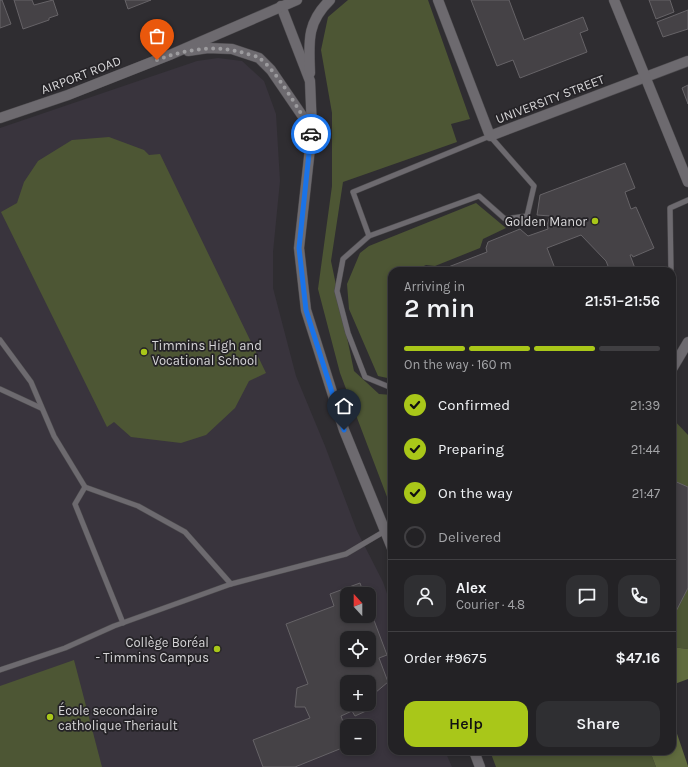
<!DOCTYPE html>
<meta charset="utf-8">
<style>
:root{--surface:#232225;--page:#2f2f32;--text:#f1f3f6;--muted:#a3a4a7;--line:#403f42;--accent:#a9c719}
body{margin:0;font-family:Karla,sans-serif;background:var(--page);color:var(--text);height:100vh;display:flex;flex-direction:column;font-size:15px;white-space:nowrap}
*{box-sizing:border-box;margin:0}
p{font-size:13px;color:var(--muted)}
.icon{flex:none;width:22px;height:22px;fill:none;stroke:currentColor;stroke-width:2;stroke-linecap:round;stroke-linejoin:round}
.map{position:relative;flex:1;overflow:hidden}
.details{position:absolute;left:388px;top:267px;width:288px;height:488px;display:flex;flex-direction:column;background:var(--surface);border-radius:12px;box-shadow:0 2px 6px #0003,0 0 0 1px var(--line)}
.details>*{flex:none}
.needle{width:26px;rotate:339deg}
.tools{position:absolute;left:340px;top:587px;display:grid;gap:8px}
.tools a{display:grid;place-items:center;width:36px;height:36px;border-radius:8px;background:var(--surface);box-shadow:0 2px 6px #0003,0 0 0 1px var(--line);font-size:20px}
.pin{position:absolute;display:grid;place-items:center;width:34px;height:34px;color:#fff;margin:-41px -17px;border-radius:50% 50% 50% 0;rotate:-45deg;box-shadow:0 0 4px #0007}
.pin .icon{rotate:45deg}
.courier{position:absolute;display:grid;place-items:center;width:40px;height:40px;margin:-20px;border:3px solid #1a73e8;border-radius:50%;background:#fff;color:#222;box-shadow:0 1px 5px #0007}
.head em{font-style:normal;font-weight:600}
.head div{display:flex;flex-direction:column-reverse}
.head{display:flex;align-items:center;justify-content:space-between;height:68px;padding:0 16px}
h1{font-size:26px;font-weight:600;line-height:30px}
.bar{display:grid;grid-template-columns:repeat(4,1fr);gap:6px 4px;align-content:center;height:48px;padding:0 16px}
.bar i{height:5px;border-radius:3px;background:var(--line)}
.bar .current{background:var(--accent)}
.bar p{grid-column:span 4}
.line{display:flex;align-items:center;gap:10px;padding:0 16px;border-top:1px solid var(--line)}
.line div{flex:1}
.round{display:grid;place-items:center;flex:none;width:42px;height:42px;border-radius:12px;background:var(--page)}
ol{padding:0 16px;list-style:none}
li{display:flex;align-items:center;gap:12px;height:44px}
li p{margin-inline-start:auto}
li .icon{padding:4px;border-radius:50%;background:var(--accent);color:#111;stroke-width:4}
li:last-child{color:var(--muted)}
li i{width:22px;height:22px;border:2px solid var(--line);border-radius:50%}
.primary-button{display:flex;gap:8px;margin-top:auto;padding:8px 16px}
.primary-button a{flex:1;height:46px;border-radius:12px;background:var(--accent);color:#111;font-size:16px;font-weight:600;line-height:46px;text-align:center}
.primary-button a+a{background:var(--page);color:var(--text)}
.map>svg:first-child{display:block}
.built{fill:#39343d;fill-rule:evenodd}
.green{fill:#4d5634}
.forest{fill:#606b3e}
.building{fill:#454246;stroke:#666367;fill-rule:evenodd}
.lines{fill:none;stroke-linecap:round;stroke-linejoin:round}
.service-casing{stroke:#4d4b4e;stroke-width:6}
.minor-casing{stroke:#4d4b4e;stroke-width:11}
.secondary-casing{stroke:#4d4b4e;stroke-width:11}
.service{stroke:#6d6a6f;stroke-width:5}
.minor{stroke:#6d6a6f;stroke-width:10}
.secondary{stroke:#6d6a6f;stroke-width:10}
.done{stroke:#9c9b9e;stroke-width:4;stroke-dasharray:0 7.2}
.route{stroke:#1a73e8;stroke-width:5}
.poi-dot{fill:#a9c719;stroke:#252327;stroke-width:1.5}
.labels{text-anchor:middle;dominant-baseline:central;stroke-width:3.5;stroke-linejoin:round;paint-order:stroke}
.street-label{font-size:13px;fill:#d7d6d8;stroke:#252327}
.poi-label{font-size:13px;fill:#d7d6d8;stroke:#252327;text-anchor:end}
</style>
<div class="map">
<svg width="688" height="767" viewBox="0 0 688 767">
<rect width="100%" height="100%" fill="#2f2d31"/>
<path class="built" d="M218 58 242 61 264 81 276 114 280 181 273 252V288L296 376 325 446 357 531 383 582 392 608V751H445L452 767H0V128L197 61ZM347 594H369V616H347ZM347 638H369V660H347ZM347 682H369V704H347ZM347 726H369V748H347Z"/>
<g class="green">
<polygon points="348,0 428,0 470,119 451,124 457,142 343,182 331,261 354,371 379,394 392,395 392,510 340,373 318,289 332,186 332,113 321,50 328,17"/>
<polygon points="109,137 144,150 149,155 160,154 266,373 249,381 235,408 206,435 181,443 131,437 114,422 107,427 1,212 17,203 24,182 38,161 72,140"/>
<polygon points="476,203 506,228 483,239 480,248 435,266 426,265 413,271 392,271 392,379 378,376 349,309 347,284 360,253 369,246"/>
<polygon points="672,418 688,435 688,649 672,647"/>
<polygon points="74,660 102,767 0,767 0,686"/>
<polygon points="490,751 650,751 656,767 496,767"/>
</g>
<g class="forest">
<polygon points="672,647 688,649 688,679 672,685"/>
<polygon points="672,719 688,766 688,767 656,767 650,751 672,751"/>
</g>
<g class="building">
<polygon points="0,0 2,0 11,24 0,28"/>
<polygon points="14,0 32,0 34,5 53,0 58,15 49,18 49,20 23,29"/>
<polygon points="125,0 151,0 128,9"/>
<polygon points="471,0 509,0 524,40 583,17 588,30 580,33 587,52 520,78 513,60 497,66"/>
<polygon points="649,0 670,0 674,12 656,19"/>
<polygon points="688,10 688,29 663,37 657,22"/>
<polygon points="688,85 688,104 682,88"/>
<polygon points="625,163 635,188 625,192 631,209 636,207 654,248 633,257 632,255 630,255 636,271 610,271 606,261 581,235 547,248 556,271 438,271 487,252 486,248 488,242 520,229 528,236 548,229 547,225 550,216 537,215 540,195"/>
<polygon points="672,480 688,487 688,588 672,619"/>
<path d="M360 583 364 594H347V616H369V607L387 655 379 658 388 682 369 698 373 704 366 711 355 716 352 711 341 716 345 727 343 728 347 746 295 767H263L253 740 310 718 305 707H295L297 688 308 684 286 624 334 606 330 594ZM347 638H369V660H347ZM347 682H369V704H347Z"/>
</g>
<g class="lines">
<defs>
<g id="service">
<polygon points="490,136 534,186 527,216 505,219 479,196 369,236 353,192"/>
<polyline points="369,236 343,259 337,291 348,333 365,377 392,388"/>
<polyline points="671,271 670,208 688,200"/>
<polyline points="0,340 31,382 54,436 85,487 138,506 185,532 231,584"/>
<polyline points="0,389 41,408"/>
<polyline points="85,487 75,504 123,623"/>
<polyline points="0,670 65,648 114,626 231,584 346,554 385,531"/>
</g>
<g id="minor">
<polyline points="438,0 490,136 688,61"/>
<polyline points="614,0 688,182"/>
<polyline points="672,369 688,342"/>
</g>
<g id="secondary">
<polyline points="281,6 310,81 312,130 299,248 306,310 344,430 392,548"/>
<polyline points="188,51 208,48 232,49 259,58 271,70 312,130"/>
<path d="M310 73C309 43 306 23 330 0"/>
<polyline points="0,118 68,95 172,54 297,0"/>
<polyline points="474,751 480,767"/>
</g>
</defs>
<use href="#service" class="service-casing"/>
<use href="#minor" class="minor-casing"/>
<use href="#secondary" class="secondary-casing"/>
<use href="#service" class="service"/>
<use href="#minor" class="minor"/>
<use href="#secondary" class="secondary"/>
</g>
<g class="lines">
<path class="done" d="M157 60C186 49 217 44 247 54 251 55 256 56 259 58 277 70 299 112 312 130L311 134"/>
<polyline class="route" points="311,134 299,248 306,310 344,430"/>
</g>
<g class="poi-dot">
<circle cx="595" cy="221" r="4"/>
<circle cx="144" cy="352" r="4"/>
<circle cx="217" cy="649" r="4"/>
<circle cx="50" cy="717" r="4"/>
</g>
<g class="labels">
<g class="street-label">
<text transform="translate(81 75) rotate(-21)">AIRPORT ROAD</text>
<text transform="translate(550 99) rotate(-21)">UNIVERSITY STREET</text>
</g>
<g class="poi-label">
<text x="587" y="221">Golden Manor</text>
<text x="152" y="345" text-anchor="start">Timmins High and<tspan x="152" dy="15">Vocational School</tspan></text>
<text x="209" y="642">Collège Boréal<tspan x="209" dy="15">- Timmins Campus</tspan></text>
<text x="58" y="710" text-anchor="start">École secondaire<tspan x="58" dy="15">catholique Theriault</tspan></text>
</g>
</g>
</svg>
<div class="tools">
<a><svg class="needle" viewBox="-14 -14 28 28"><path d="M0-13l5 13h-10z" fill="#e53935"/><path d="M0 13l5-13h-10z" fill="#a3a4a7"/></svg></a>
<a><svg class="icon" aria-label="locate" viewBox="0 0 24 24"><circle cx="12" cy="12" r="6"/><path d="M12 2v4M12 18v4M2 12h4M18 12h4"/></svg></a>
<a>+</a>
<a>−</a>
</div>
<div class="pin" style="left:157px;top:60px;background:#ea580c"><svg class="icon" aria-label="bag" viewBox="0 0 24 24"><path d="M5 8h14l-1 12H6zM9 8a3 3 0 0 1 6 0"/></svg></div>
<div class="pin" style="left:344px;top:430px;background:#1f2937"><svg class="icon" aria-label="home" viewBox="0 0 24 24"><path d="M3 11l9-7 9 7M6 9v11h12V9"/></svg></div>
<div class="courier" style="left:311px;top:134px"><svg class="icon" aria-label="car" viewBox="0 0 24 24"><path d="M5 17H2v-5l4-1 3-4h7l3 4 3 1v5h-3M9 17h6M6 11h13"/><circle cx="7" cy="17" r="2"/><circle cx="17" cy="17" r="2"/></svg></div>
<section class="details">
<div class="head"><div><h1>2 min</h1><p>Arriving in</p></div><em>21:51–21:56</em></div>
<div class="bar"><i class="current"></i><i class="current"></i><i class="current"></i><i></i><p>On the way · 160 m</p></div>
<ol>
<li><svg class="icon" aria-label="check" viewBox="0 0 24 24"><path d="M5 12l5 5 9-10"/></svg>Confirmed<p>21:39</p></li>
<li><svg class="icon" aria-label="check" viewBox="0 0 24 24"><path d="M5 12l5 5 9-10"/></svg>Preparing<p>21:44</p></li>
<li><svg class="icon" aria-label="check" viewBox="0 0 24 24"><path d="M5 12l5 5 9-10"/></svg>On the way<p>21:47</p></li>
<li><i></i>Delivered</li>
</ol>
<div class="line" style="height:72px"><a class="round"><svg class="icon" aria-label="person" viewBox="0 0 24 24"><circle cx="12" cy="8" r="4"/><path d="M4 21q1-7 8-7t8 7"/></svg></a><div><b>Alex</b><p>Courier · 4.8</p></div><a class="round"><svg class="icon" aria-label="chat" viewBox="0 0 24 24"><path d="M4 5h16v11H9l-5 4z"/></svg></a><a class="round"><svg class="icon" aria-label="phone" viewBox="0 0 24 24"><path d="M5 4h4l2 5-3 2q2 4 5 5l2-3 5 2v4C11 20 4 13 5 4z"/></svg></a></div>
<div class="line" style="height:52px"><div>Order #9675</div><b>$47.16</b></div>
<div class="primary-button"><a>Help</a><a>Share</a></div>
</section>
</div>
